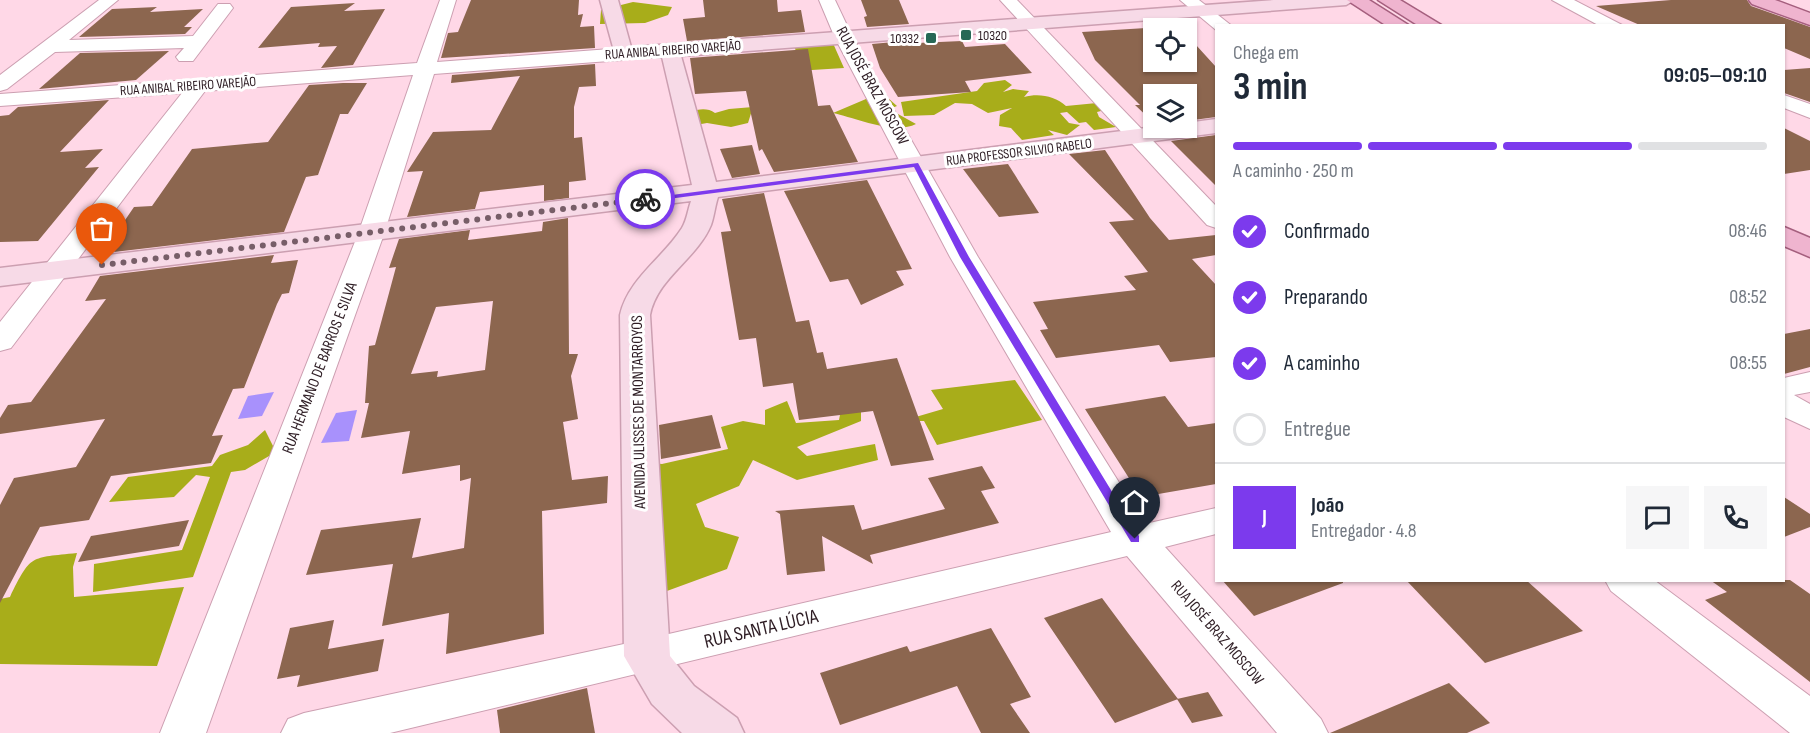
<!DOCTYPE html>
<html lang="pt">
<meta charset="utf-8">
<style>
:root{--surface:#fff;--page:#f6f6f7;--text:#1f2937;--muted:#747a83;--line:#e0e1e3;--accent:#7c3aed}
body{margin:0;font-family:"Sofia Sans Condensed",sans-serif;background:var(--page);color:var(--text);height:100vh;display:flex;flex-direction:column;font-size:22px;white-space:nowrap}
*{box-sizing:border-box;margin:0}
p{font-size:20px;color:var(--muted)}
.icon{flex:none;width:33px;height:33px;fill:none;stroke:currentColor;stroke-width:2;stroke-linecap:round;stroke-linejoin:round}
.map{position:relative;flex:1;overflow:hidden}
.side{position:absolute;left:1215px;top:24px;width:570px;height:558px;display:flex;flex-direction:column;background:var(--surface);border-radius:0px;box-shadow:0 2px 4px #0004}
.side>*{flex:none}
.tools{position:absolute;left:1143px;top:18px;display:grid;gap:12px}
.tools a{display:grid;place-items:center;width:54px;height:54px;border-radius:0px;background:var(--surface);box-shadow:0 2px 4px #0004;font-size:30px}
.pin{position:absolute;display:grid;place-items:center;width:51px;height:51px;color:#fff;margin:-62px -26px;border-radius:50% 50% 50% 0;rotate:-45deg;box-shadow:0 0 6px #0007}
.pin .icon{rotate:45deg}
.courier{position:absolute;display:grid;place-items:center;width:60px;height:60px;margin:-30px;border:4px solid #7c3aed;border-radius:50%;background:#fff;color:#222;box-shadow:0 2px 8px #0007}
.summary em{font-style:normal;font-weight:700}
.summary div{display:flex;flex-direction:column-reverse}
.summary{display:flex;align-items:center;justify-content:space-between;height:102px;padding:0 18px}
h1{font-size:39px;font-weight:700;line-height:45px}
.bar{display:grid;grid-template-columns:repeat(4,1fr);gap:9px 6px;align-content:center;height:72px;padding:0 18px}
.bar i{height:8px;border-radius:4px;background:var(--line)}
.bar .selected{background:var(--accent)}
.bar p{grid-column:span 4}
.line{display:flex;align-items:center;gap:15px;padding:0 18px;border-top:2px solid var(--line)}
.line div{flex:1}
.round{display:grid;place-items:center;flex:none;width:63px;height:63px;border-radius:0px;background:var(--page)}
ol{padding:0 18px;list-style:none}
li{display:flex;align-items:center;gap:18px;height:66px}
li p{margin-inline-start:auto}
li .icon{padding:6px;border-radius:50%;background:var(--accent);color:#fff;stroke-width:4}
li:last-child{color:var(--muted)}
li i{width:33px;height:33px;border:3px solid var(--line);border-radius:50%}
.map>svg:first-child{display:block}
.forest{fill:#a8ad1a}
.water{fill:#a891fc}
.building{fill:#8c664f;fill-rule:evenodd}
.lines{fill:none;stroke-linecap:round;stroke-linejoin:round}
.street-casing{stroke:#cc9fb1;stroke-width:2}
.secondary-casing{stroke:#cc9fb1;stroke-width:3}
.primary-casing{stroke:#a55f7e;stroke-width:3}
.street{fill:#fff;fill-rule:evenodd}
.secondary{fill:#f7dae7;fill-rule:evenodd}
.primary{fill:#efb4cf;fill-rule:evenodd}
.route{fill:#7c3aed}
.done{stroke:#775e68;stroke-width:6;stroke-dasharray:0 10.8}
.poi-dot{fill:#276856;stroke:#fff;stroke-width:2}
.labels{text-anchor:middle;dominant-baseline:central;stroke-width:6;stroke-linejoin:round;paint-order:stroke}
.far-poi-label{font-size:14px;fill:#2e1d24;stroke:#fff;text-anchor:start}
.far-street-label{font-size:14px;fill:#2e1d24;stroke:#fff}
.street-label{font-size:16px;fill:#2e1d24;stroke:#fff}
.near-street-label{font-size:20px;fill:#2e1d24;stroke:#fff}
</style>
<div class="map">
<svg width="1810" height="733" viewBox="0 0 1810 733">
<rect width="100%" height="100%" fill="#ffd8e7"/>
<g class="forest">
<polygon points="633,2 672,7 668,15 645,23 600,24 601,10"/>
<polygon points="832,41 844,68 764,73 800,58 794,47"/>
<path d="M1005 80 1012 85 1003 92 1013 89 1029 91 1024 97C1039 93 1055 96 1066 106L1097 103 1105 110 1097 112 1099 117 1116 127 1094 130 1086 122 1079 123 1067 112 1060 113 1069 123 1080 125 1067 135 1048 130 1054 135 1022 140 1011 128 999 126 1000 115 1012 108 988 113 972 104 955 103 934 115 904 116 901 102 977 91 984 83Z"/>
<path d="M888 98 897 106 889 109 916 124C894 135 856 118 833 113L866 99Z"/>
<path d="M753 107 748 123 731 127 707 123 679 128 678 116C690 112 704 105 715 113L729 109Z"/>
<polygon points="1015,380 1042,420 937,445 924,421 902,421 943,409 931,390"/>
<polygon points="861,398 861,421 797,447 807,456 875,444 878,460 797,480 753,460 739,486 696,504 705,527 739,537 727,569 656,595 651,463 662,464 728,449 721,427 743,421 765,425 765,410 787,401 796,423 839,420 843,399"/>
<polygon points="265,430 276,452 245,470 231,472 193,577 93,592 94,564 182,550 210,477 196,475 174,497 109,502 128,477 212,466 220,455 248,445"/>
<path d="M77 553 73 567 74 597 184 587 157 666 0 664V599L10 597C31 554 30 558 77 553Z"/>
</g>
<g class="water">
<polygon points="274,392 262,416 238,419 248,396"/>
<polygon points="357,410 349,441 321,443 336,413"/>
</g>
<g class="building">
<polygon points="471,0 579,0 578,15 583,14 580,27 594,26 595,48 441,58 448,33 458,32"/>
<polygon points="703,0 777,0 778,12 801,10 805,32 687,41 683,19 705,17"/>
<polygon points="861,0 899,0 909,24 867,27 864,17 867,16"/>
<polygon points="1671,0 1747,0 1751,6 1810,27 1810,59 1784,48 1784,26 1642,26 1596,6"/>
<polygon points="355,3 344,11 385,9 353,65 321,68 337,46 318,47 320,43 258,48 291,7"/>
<polygon points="157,7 150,12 203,9 184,27 192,27 185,34 79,37 112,9"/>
<polygon points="1178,26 1181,28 1154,28 1154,62 1186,62 1186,34 1216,67 1216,117 1186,121 1186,94 1154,94 1154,123 1135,105 1140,105 1095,60 1082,32"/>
<polygon points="916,40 917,43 962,41 965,47 1005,44 1032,73 965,81 971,92 898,97 880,68 872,44"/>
<polygon points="808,49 818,106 830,105 858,162 774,172 762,149 759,151 746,91 695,94 690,58"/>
<polygon points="169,51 136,80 39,89 80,53"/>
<polygon points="595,64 596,86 579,87 574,107 574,138 582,137 586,180 569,182 569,198 544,201 544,185 480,192 475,209 407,217 423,171 407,172 433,132 491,130 520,76 451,83 452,75"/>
<polygon points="1810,68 1810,102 1784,93 1784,70"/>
<polygon points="343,83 367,83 348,114 340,114 318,175 306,177 284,232 114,252 119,244 108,245 134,207 152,206 192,149 268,142 309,85"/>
<polygon points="109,100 60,152 103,149 85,168 99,167 38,241 0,242 0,116 9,115 18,107"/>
<polygon points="1784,128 1810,141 1810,170 1784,174"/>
<polygon points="1216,135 1216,186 1171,141"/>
<polygon points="752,145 760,174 732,178 720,149"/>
<polygon points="1105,150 1150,218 1169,240 1216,235 1216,255 1192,259 1216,285 1216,357 1170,362 1159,345 1056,358 1040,330 1048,329 1033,302 1136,290 1124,276 1148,272 1109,222 1134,220 1069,154"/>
<polygon points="1008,164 1039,213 999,217 963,169"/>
<polygon points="867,180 912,269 896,271 904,285 861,305 848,279 830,282 784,191"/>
<polygon points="764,193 796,322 809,320 817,353 823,352 827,369 897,358 934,460 891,466 873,411 799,420 793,383 763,387 756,338 739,340 721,232 731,231 722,199"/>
<path d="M568 218 569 354H578L571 376 578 419 563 422 572 480 608 476 607 503 542 511 544 634 446 654 449 613 382 626 393 564 306 575 321 530 421 518 412 558 464 548 471 478 460 481V465L402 474 410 431 361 438 369 403H365L369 346 375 345 396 267 389 268 399 239 470 230 468 240 542 231 543 222ZM493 301 485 370 437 377 438 371 411 374 436 307Z"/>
<polygon points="274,255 271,263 298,260 289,293 282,294 277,304 244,388 233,389 212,436 223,435 211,463 111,476 89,520 40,527 0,603 0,505 14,478 76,467 105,419 0,434 0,418 8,405 31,402 106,299 85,301 100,276"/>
<polygon points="1810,329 1810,367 1784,374 1784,334"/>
<polygon points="1165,396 1188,427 1216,423 1216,484 1141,497 1085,409"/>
<polygon points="712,415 721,448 661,459 659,425"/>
<polygon points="982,466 995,488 981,491 999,523 870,555 873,564 822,536 825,571 787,575 780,514 775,511 854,505 862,530 945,509 928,478"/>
<polygon points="1784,497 1810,514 1810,527 1784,537"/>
<polygon points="189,520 179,546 78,562 91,536"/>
<polygon points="1222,580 1343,580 1343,583 1254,616"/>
<polygon points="1406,580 1526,580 1583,631 1485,663"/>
<polygon points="1710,580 1790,580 1810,594 1810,682 1705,600 1727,592"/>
<polygon points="1102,598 1128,633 1178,699 1115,723 1044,618"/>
<polygon points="334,620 328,649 384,639 378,671 297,687 300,675 277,679 290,628"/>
<polygon points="991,628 1031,697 1010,704 1030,733 981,733 957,686 840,725 820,673 907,646 910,652"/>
<polygon points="1449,683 1490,723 1467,733 1330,733"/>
<polygon points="587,688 595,733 500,733 497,710"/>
<polygon points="1208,692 1223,716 1192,723 1177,699"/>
</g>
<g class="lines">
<defs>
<g id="street">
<polygon points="99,0 118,0 69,40 193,36 218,4 230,4 233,8 193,61 179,61 176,57 184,48 55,52 7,89 0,91 0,75"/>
<polygon points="440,0 456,0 437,62 623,48 632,54 623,60 434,74 384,234 206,733 160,733 358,234 413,75 205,91 11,348 0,351 0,322 182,93 0,106 0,94 417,63"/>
<polygon points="819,0 835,0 853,38 978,257 1145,524 1216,508 1216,534 1165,547 1321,719 1328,733 1277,733 1127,556 390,733 281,733 288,719 304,713 647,639 1111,532 950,257 835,38"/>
<polygon points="1000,0 1017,0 1216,206 1216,228 1207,225"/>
<polygon points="1180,0 1199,0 1232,26 1216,26 1216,30"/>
<polygon points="1552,0 1574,0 1624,26 1600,26"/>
<polygon points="1784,95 1810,104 1810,118 1784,108"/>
<polygon points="1810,372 1810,392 1794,395 1810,404 1810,429 1784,417 1784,378"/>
<polygon points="1605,580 1654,580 1810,696 1810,733 1790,733 1611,591"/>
</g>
<path id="secondary" d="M600 0H618L631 47 1274 0H1355L1346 5 681 56 716 182 1154 127 1186 128V123L1216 119V133L718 197C715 206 714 217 711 225 697 259 657 278 650 315L670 656 694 686 737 718 744 733H682L652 704 624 656 620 315C628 279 663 258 682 228 687 220 688 209 691 201L0 286V268L692 185 662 57 616 58Z"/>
<g id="primary">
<polygon points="1347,0 1369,0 1410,26 1387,26"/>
<polygon points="1378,0 1400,0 1443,26 1419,26"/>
<polygon points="1749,0 1775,0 1810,13 1810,25 1752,4"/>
<polygon points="1784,227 1810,238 1810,257 1784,246"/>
</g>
</defs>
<use href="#street" class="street-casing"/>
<use href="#secondary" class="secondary-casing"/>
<use href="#primary" class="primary-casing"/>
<use href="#street" class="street"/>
<use href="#secondary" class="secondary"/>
<use href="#primary" class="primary"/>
</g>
<polygon class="route" points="918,163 969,257 1139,536 1139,542 1131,542 960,257 914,167 645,202 641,199"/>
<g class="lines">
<polyline class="done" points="102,265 645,199"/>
</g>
<g class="poi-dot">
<rect x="960" y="29" width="12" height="12" rx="3"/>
<rect x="925" y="32" width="12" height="12" rx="3"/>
</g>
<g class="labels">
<g class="far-poi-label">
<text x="978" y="35">10320</text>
<text x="919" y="38" text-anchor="end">10332</text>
</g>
<g class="far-street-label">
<text transform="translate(673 50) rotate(-4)">RUA ANIBAL RIBEIRO VAREJÃO</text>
<text transform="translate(188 86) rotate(-4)">RUA ANIBAL RIBEIRO VAREJÃO</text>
<text transform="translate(1019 152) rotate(-7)">RUA PROFESSOR SILVIO RABELO</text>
</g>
<g class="street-label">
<text transform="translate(872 86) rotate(61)">RUA JOSÉ BRAZ MOSCOW</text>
<text transform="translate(320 368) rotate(-69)">RUA HERMANO DE BARROS E SILVA</text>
<text transform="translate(639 412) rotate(-91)">AVENIDA ULISSES DE MONTARROYOS</text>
<text transform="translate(1217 633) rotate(49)">RUA JOSÉ BRAZ MOSCOW</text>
</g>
<g class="near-street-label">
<text transform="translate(761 629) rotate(-13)">RUA SANTA LÚCIA</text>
</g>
</g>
</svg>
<div class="tools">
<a><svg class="icon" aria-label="locate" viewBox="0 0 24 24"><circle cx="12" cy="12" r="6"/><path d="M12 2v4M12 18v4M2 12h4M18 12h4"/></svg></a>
<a><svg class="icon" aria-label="layers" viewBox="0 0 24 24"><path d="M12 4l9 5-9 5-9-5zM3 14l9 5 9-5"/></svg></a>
</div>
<div class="pin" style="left:102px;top:265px;background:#ea580c"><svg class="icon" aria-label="bag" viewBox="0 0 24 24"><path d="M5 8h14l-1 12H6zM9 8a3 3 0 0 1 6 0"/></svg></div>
<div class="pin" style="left:1135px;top:539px;background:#1f2937"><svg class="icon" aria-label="home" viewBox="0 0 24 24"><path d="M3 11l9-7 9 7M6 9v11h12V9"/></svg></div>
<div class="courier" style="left:645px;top:199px"><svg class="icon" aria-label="bike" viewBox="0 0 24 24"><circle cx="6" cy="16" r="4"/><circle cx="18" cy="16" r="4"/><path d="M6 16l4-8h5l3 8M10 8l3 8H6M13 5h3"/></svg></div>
<section class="side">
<div class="summary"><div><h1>3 min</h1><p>Chega em</p></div><em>09:05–09:10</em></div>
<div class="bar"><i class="selected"></i><i class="selected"></i><i class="selected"></i><i></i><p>A caminho · 250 m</p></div>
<ol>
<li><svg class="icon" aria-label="check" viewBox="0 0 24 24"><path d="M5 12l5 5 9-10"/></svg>Confirmado<p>08:46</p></li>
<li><svg class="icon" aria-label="check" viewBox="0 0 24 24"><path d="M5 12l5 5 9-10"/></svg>Preparando<p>08:52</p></li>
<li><svg class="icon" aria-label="check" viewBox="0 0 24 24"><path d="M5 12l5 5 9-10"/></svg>A caminho<p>08:55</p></li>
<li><i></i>Entregue</li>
</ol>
<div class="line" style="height:108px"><b class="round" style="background:var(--accent);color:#fff">J</b><div><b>João</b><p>Entregador · 4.8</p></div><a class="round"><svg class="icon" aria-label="chat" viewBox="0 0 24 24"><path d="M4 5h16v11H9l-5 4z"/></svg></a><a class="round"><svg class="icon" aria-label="phone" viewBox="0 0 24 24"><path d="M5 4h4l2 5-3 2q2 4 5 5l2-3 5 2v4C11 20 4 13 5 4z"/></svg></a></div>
</section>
</div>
